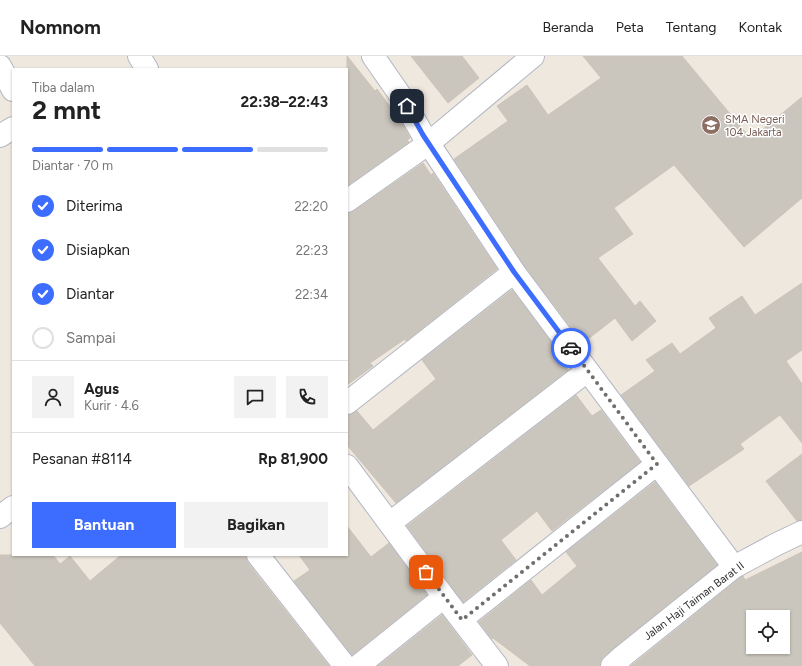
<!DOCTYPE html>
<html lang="id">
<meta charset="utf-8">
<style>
:root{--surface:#fff;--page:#f2f2f2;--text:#222;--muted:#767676;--line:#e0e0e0;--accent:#3d6dff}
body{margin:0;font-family:Figtree,sans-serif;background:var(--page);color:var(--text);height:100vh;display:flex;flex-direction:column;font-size:15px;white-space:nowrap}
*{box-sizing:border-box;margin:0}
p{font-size:13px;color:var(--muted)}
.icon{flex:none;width:22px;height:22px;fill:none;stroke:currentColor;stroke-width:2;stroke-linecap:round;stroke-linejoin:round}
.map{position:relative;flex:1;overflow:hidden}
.details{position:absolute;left:12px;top:12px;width:336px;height:488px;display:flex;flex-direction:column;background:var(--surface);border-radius:0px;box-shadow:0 1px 3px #0004}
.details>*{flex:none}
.buttons{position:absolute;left:746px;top:554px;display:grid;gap:8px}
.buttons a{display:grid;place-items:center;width:44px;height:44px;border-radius:0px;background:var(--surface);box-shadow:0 1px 3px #0004;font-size:20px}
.pin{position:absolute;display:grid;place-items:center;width:34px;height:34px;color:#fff;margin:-17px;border-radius:8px;box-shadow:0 2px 6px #0006}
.courier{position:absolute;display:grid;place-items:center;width:40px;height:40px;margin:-20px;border:3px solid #3d6dff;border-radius:50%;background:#fff;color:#222;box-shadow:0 1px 5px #0007}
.headline em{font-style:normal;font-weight:700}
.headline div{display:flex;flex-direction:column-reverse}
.headline{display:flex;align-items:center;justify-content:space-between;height:68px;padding:0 20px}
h1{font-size:26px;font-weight:700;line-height:30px}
.bar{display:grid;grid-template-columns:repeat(4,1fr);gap:6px 4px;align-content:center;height:48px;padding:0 20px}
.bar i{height:5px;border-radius:3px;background:var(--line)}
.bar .on{background:var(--accent)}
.bar p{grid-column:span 4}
.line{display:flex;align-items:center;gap:10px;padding:0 20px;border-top:1px solid var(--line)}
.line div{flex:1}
.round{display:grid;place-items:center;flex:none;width:42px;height:42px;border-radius:0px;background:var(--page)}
ol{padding:0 20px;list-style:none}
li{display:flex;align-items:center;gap:12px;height:44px}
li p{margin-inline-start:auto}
li .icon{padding:4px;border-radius:50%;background:var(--accent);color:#fff;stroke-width:4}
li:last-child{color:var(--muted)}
li i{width:22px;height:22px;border:2px solid var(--line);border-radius:50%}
.primary-button{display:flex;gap:8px;margin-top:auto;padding:8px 20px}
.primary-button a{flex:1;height:46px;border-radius:0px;background:var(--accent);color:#fff;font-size:16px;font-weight:700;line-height:46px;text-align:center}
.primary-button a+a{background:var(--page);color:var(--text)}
header{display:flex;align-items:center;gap:24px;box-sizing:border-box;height:56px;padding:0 20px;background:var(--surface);border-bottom:1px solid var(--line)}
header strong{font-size:19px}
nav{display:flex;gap:22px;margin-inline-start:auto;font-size:14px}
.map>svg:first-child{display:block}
.building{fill:#cbc6bd;stroke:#ccc4b8;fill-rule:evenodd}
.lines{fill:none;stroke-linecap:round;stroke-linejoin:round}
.minor-casing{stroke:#b3b7c2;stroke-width:24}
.minor{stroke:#fff;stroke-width:22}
.done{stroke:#716e6b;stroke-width:4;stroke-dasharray:0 7.2}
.route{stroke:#3d6dff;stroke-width:5}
.labels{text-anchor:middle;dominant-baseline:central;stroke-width:3;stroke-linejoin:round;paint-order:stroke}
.education-label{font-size:11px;fill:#785e54;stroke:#fff;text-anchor:start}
.street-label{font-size:11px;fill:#2d2d2d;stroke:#fff}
</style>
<header>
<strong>Nomnom</strong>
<nav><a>Beranda</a><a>Peta</a><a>Tentang</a><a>Kontak</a></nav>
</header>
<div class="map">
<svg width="802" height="610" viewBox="0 0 802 610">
<rect width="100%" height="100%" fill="#efe8df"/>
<g class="building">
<polygon points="347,0 375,35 377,33 400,64 410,82 407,84 409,86 347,130"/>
<polygon points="411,0 462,0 479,22 448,47"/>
<polygon points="583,0 682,0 751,83 802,41 802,142 744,191 674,109 614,152 633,178 598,202 635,250 640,245 656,265 632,285 615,262 583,287 524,209 454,103 508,65 497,50 527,29 548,59 601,22"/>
<polygon points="423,107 431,119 433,117 497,213 406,285 405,283 370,307 373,310 347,329 347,157 354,155"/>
<polygon points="802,227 802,294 786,305 802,328 802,387 780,359 740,388 744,393 689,430 621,339 655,315 646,304 672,287 680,298 716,272 709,262 742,240 755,259"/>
<polygon points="512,234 563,302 560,304 568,314 396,447 347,389 347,359 357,355 373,374 436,323 422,304"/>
<polygon points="576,339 592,360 601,354 640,406 552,475 537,455 501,484 516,504 463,546 407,470"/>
<polygon points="802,398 802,464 797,465 766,425"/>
<polygon points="655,426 717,509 615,591 603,601 600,606 600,610 530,610 493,582 492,583 479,566 531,524 542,539 577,510 566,496"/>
<polygon points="347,470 371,501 389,487 427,539 352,599 294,525 310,514 299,499 347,499"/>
<path d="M802 496V610H631L741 521 743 520 745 524ZM753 561H783V591H753Z"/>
<polygon points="0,499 53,499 60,508 70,500 90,525 121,499 245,499 248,507 329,610 35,610 0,567"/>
<polygon points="442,559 472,599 458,610 378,610"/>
</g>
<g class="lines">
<defs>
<g id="minor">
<polyline points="139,0 147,13"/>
<polyline points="373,0 400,39 423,79 514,216 734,511"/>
<polyline points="0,10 13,34"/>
<polyline points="0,80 13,72"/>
<polyline points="347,145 429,87 533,0"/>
<polyline points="347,347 514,216"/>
<polyline points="347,410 444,541 497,610"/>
<polyline points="0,461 13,451"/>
<polyline points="390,467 587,315"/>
<polyline points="258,499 345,610"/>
<polyline points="462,563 657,408"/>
<polyline points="358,610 444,541"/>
<polyline points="612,610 623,600 734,511 775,489 802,476"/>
</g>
</defs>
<use href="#minor" class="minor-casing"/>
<use href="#minor" class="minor"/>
</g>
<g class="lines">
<polyline class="done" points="426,516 462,564 657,408 571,292"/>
<polyline class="route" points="407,50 423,79 514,216 571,292"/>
</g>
<defs>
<symbol id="school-disc" viewBox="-11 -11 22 22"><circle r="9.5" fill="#8d6e63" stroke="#fff"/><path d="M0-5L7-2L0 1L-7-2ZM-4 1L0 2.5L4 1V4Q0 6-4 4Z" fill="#fff"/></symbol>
</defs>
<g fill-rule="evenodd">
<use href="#school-disc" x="700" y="58" width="22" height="22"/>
</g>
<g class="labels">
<g class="education-label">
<text x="725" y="63">SMA Negeri<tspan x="725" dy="13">104 Jakarta</tspan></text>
</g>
<g class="street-label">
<text transform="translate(694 545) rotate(-37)">Jalan Haji Taiman Barat II</text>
</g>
</g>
</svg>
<div class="buttons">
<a><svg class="icon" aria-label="locate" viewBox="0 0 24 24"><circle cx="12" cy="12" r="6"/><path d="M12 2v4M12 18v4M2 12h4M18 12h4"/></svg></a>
</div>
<div class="pin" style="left:426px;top:516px;background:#ea580c"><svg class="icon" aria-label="bag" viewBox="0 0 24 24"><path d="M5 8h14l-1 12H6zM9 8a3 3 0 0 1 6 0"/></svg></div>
<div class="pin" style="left:407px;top:50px;background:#1f2937"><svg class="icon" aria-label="home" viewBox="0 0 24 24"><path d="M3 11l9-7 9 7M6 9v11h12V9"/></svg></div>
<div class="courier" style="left:571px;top:292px"><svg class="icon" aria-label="car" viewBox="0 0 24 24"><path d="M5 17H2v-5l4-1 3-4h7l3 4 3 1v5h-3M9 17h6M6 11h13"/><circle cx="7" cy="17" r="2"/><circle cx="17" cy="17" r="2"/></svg></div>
<section class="details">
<div class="headline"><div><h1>2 mnt</h1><p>Tiba dalam</p></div><em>22:38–22:43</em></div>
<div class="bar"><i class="on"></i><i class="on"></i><i class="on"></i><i></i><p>Diantar · 70 m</p></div>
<ol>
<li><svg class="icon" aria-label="check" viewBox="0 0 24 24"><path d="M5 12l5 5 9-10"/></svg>Diterima<p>22:20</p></li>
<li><svg class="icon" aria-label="check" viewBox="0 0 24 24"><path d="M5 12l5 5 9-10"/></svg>Disiapkan<p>22:23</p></li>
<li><svg class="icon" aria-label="check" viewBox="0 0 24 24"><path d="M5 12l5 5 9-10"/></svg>Diantar<p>22:34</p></li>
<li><i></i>Sampai</li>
</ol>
<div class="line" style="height:72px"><a class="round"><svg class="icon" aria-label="person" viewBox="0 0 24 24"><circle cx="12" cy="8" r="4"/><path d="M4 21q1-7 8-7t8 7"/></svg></a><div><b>Agus</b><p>Kurir · 4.6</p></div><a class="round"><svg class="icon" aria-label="chat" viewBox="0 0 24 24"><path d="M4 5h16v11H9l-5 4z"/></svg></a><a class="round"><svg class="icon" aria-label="phone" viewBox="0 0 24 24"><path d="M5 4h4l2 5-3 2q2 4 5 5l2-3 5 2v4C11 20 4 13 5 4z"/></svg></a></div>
<div class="line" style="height:52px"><div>Pesanan #8114</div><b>Rp 81,900</b></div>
<div class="primary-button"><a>Bantuan</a><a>Bagikan</a></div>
</section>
</div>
